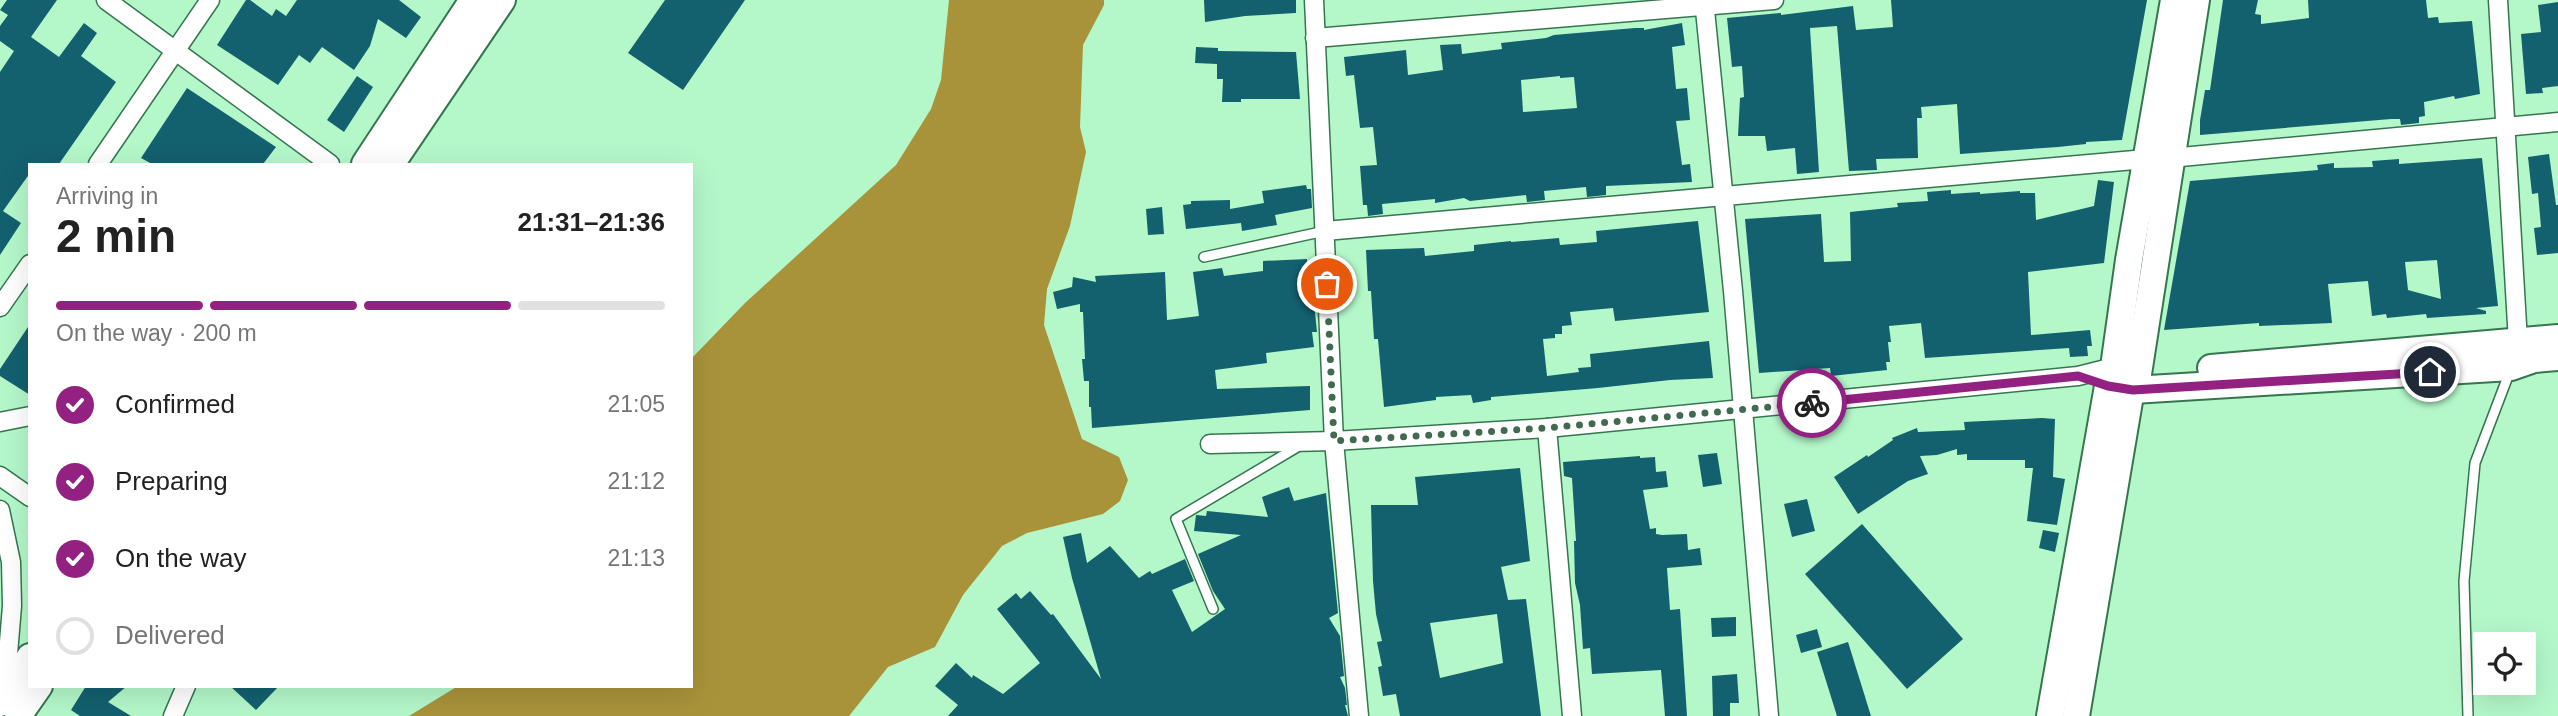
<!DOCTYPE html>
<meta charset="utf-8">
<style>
:root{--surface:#fff;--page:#f6f6f6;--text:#222;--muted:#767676;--line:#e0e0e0;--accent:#922182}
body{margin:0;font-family:Helvetica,sans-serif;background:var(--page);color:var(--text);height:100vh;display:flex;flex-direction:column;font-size:26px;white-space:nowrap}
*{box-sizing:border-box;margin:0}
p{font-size:23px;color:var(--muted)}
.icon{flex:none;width:38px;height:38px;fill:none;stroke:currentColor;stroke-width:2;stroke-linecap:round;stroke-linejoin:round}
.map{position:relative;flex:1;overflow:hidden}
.panel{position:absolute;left:28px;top:163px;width:665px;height:525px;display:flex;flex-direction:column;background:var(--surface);border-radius:0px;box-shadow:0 7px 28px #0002}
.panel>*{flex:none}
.buttons{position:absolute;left:2473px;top:632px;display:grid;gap:14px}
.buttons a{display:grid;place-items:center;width:63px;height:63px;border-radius:0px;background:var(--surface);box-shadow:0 7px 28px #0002;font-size:35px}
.pin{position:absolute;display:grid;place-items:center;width:60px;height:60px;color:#fff;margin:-30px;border:4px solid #fff;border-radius:50%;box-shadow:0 2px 7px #0007}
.courier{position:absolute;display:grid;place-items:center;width:70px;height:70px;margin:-35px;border:5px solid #922182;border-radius:50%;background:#fff;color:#222;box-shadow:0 2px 9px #0007}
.summary em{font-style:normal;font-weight:700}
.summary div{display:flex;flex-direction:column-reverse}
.summary{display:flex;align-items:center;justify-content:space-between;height:119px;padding:0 28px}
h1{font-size:46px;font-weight:700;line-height:52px}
.bar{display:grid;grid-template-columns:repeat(4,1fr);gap:10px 7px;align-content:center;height:84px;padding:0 28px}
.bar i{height:9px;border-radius:5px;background:var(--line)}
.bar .active{background:var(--accent)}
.bar p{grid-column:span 4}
ol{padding:0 28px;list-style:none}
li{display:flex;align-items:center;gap:21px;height:77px}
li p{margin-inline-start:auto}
li .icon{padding:7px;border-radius:50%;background:var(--accent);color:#fff;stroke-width:4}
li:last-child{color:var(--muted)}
li i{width:38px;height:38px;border:4px solid var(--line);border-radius:50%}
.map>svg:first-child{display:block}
.water{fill:#a9933a}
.building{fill:#13606f;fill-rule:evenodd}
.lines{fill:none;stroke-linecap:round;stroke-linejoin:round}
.lane-casing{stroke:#35764f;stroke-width:12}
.street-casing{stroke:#35764f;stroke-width:21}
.secondary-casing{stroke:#35764f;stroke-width:30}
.lane{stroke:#fff;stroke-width:9}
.street{stroke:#fff;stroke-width:18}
.secondary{stroke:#fff;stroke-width:26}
.done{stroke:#416a50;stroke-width:7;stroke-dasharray:0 12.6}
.route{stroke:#922182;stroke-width:9}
</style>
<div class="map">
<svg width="2558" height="716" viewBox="0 0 2558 716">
<rect width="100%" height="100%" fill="#b4f8ca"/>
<polygon class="water" points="949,0 1104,0 1104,5 1083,45 1080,127 1086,152 1070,226 1047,289 1044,325 1082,439 1119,457 1128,480 1120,501 1103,514 1027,533 1002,546 963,595 935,647 888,667 849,716 409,716 458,686 691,686 691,359 745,303 896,165 931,109 941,80"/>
<g class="building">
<polygon points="7,0 57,0 31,37 59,57 84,23 97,33 81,56 116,82 59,164 30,164 30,173 3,211 21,223 0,255 0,72 14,51 0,41 0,26 8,15 0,10"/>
<polygon points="246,0 250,0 272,16 276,9 286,16 297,0 399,0 421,17 406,38 378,19 370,46 354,70 322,47 310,63 299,55 278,85 217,45"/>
<polygon points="665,0 745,0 683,90 628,53"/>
<polygon points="1204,0 1296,0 1296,13 1245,16 1205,22"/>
<polygon points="1891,0 2147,0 2122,140 2086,142 2086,144 2058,147 1960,154 1957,104 1921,107 1922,118 1917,118 1918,158 1876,159 1877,170 1849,171 1837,26 1810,28 1819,172 1797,174 1795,148 1767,151 1765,136 1738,136 1740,98 1744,97 1742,66 1732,67 1727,18 1781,13 1781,15 1853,6 1856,30 1893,27"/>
<polygon points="2223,0 2258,0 2255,14 2261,15 2261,24 2309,18 2308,0 2426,0 2428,18 2438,17 2439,23 2472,21 2480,94 2455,99 2454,96 2424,102 2425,116 2419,117 2419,123 2401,125 2400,119 2391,119 2200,135 2200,120 2205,90 2210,90"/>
<polygon points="2558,2 2558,86 2542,88 2543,93 2526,94 2521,34 2541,32 2538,5"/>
<path d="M1682 23 1685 45 1672 47 1676 89 1687 88 1690 120 1676 121 1682 165 1690 164 1692 182 1606 186V195L1587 197 1586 187 1544 191 1545 200 1527 202 1526 195 1470 201 1464 198 1435 203V199L1382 204 1383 214 1368 216 1367 205H1363L1360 166 1377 165 1373 127 1360 128 1354 75 1346 76 1344 57 1406 50 1408 75 1443 70 1440 45 1461 44 1462 54 1502 49 1501 43 1546 38 1554 35 1635 28H1644V30ZM1560 76V78L1574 77 1577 108 1523 112 1521 80Z"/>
<polygon points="1196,47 1218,48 1218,51 1296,52 1300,99 1241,99 1241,102 1222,102 1223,79 1217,79 1217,64 1195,63"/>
<polygon points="357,76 373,87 344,132 327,120"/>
<polygon points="187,88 276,147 263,164 152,164 141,158"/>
<polygon points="2549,154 2556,205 2558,205 2558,253 2537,255 2534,228 2541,227 2538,193 2532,194 2528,157"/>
<path d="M2482 158 2498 306 2476 308 2486 311V314L2427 318 2426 314 2387 318 2386 314 2372 316 2368 281 2328 284 2332 323 2259 326V323L2164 330 2190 181 2318 170 2317 165 2334 163V168L2373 167 2372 161 2399 159V164ZM2437 260 2441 299 2408 290 2405 262Z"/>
<polygon points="2098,180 2114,182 2104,263 2028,272 2031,335 2090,330 2092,346 2087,346 2088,356 2070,357 2069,348 1925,358 1921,323 1889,326 1891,342 1888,342 1890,362 1886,362 1887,370 1831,376 1830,368 1759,373 1745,219 1821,214 1824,262 1851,261 1850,212 1898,207 1897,203 1928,201 1927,192 1951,190 1951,194 1980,192 1980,194 2020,191 2020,193 2035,193 2036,220 2094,206"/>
<polygon points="1306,185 1307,189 1311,189 1312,208 1275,215 1277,225 1242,231 1241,223 1186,229 1183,205 1191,204 1191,201 1230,200 1230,209 1264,203 1262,191"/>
<polygon points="1162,207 1164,234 1148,235 1146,209"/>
<polygon points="1698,221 1709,312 1615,321 1613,308 1570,312 1572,325 1562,326 1562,334 1555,334 1555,338 1543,339 1547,376 1579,372 1578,368 1591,367 1590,354 1709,341 1713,378 1670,380 1598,388 1491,397 1491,400 1473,403 1471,395 1436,397 1436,400 1384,407 1378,339 1374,339 1371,291 1368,291 1366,250 1424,248 1425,256 1474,251 1474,245 1511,241 1511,242 1559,238 1560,245 1597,242 1596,231"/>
<polygon points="1307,259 1307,285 1312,284 1317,332 1312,332 1314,347 1266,353 1267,363 1215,370 1217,389 1310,386 1310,410 1092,428 1091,407 1089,407 1089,381 1084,381 1082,359 1085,359 1083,312 1080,312 1080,304 1057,309 1053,292 1072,287 1073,277 1096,282 1095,276 1165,272 1167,320 1199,316 1193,272 1222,268 1224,276 1263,271 1263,261"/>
<polygon points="30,324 30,395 0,376 0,369"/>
<polygon points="2042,418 2055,419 2053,477 2065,479 2057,525 2027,521 2033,468 2025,468 2025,460 1967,460 1967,454 1957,455 1957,449 1937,455 1920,456 1928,474 1908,481 1858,514 1834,477 1867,455 1868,457 1893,440 1892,438 1917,428 1918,432 1965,430 1964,422"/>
<polygon points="1717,453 1722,484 1703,487 1698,455"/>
<polygon points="1640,456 1640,458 1655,457 1656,472 1666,471 1668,487 1643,490 1650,529 1656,528 1656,534 1662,535 1687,534 1688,550 1700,548 1702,565 1667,568 1670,610 1680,609 1687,716 1665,716 1661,670 1592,674 1590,648 1583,649 1580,605 1575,583 1574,541 1576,541 1572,478 1564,476 1563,462"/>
<path d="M1520 468 1530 561 1501 567 1508 600 1526 599 1541 716H1400L1396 694 1383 696 1378 667 1382 666 1377 642 1382 641 1376 614 1373 581 1371 505H1418L1415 477ZM1497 614 1503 663 1440 678 1430 623Z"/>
<polygon points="1289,487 1294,501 1326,493 1338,613 1329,618 1340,636 1344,676 1340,677 1345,688 1347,705 1345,705 1348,716 948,716 958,705 935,686 956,663 972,678 973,675 1003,694 1040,663 997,609 1016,593 1021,599 1030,591 1051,615 1053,614 1101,679 1072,578 1063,537 1081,533 1087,563 1110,546 1139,578 1150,571 1152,574 1185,559 1194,581 1172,590 1192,632 1225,609 1213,591 1198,554 1241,535 1194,531 1196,515 1206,516 1207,511 1268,517 1262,497"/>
<polygon points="1807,499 1815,531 1792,537 1784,504"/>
<polygon points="1862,524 1963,639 1907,689 1805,574"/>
<polygon points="2043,530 2059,533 2055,552 2039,548"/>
<polygon points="1736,617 1736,636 1712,637 1711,618"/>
<polygon points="1817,629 1822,647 1801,653 1796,635"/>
<polygon points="1848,642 1871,716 1837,716 1817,652"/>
<polygon points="1737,674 1739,703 1730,703 1730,716 1713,716 1712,676"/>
<polygon points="86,686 127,686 108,702 131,716 80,716 71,710"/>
<polygon points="230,686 279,686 256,710"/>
</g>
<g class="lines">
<defs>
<g id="lane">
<polyline points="1204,257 1325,231"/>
<polyline points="1213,609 1176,519 1299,446"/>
<polyline points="2468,716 2464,581 2475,463 2510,371"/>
</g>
<g id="street">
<polyline points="106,0 330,164"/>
<polyline points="1314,0 1334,441 1359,716"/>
<polyline points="1704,0 1733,291 1769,716"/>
<polyline points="2498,0 2518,342"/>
<polyline points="1315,38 1774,0"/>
<polyline points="2170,158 2558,122"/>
<polyline points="98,164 210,0"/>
<polyline points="1325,231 2146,159"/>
<polyline points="0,307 30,264"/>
<polyline points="0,422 30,416"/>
<polyline points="1547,428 1572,716"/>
<polyline points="1210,444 1334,441 1547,428 2078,376 2114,367"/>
<polyline points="0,476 30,497"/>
<polyline points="0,510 11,562 12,606 5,690"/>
<polyline points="173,716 186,686"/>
</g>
<g id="secondary">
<polyline points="365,164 473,0"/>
<polyline points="391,164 502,0"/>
<polyline points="2211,368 2558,338"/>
<polyline points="2117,387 2133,390 2511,367 2534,359 2558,357"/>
<polyline points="0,703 30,657"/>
<polyline points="18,716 39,686"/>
<polyline points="2050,716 2108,386 2114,367 2129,260 2174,0"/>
<polyline points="2076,716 2129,401 2138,374 2196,0"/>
</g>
</defs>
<use href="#lane" class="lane-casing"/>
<use href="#street" class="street-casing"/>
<use href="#secondary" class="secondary-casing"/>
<use href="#lane" class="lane"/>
<use href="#street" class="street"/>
<use href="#secondary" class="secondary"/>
</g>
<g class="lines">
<polyline class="done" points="1327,284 1334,441 1547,428 1812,403"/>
<polyline class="route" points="1812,403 2078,376 2108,386 2133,390 2430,372"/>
</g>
</svg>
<div class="buttons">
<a><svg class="icon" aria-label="locate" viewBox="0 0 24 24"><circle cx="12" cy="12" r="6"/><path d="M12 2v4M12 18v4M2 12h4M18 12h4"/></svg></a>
</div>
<div class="pin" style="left:1327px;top:284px;background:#ea580c"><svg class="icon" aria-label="bag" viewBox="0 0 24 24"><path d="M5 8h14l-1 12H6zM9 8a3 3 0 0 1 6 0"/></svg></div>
<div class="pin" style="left:2430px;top:372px;background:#1f2937"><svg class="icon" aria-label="home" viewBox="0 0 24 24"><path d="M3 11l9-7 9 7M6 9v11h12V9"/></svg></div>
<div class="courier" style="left:1812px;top:403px"><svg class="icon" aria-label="bike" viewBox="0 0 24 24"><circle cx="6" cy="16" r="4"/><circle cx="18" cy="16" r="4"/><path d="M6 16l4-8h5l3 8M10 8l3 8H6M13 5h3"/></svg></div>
<section class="panel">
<div class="summary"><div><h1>2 min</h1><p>Arriving in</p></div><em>21:31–21:36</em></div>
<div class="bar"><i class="active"></i><i class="active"></i><i class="active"></i><i></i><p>On the way · 200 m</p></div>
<ol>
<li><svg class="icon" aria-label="check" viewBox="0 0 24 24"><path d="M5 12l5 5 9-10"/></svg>Confirmed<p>21:05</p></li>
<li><svg class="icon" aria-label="check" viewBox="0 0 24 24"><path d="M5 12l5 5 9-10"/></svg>Preparing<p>21:12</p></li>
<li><svg class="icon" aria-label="check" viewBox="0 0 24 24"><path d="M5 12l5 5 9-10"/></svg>On the way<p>21:13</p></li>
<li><i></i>Delivered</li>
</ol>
</section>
</div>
